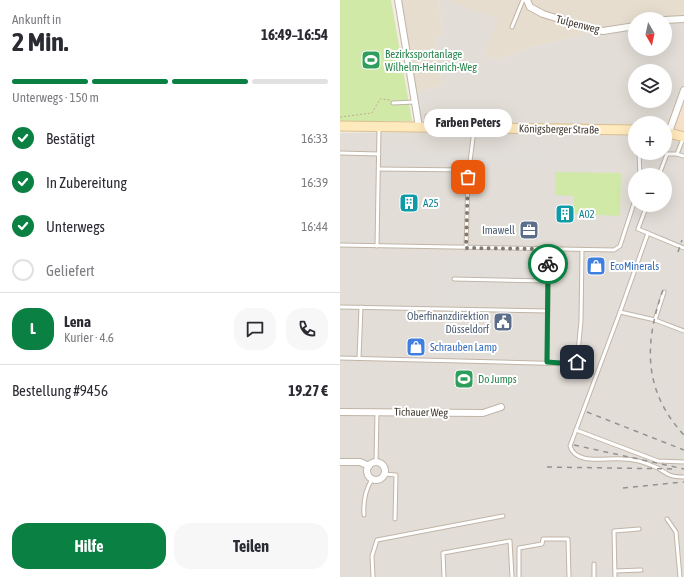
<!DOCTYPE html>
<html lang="de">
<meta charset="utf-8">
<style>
:root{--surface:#fff;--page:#f7f7f7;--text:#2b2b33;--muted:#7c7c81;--line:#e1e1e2;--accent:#0b8043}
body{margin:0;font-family:"Asap Condensed",sans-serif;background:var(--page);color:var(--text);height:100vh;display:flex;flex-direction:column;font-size:15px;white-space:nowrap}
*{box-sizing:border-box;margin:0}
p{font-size:13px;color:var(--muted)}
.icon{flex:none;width:22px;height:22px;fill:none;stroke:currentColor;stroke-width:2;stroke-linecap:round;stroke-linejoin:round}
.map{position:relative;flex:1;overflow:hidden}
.details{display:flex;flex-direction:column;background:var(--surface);width:340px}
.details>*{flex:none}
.needle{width:26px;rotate:171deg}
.fabs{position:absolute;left:288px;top:12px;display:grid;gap:8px}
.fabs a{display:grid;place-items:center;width:44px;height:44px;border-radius:50%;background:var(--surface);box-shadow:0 4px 16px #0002;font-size:20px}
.pin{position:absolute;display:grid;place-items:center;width:34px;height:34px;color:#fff;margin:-17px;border-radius:8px;box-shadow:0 2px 6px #0006}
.courier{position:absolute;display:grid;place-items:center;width:40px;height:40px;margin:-20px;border:3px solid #0b8043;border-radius:50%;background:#fff;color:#222;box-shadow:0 1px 5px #0007}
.bubble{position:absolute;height:28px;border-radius:14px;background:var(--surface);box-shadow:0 4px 16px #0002;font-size:13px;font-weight:700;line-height:28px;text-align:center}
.overview em{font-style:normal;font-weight:700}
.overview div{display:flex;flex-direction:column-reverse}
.overview{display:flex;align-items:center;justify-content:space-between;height:68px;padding:0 12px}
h1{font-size:26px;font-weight:700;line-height:30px}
.bar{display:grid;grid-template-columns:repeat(4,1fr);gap:6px 4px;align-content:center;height:48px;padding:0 12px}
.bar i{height:5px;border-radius:3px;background:var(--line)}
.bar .on{background:var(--accent)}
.bar p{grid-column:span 4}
.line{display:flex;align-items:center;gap:10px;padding:0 12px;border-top:1px solid var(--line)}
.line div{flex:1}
.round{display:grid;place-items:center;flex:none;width:42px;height:42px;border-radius:16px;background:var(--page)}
ol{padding:0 12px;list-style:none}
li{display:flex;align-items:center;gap:12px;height:44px}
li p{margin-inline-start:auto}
li .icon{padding:4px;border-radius:50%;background:var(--accent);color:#fff;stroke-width:4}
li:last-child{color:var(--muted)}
li i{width:22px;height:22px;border:2px solid var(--line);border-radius:50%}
.primary-button{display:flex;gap:8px;margin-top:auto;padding:8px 12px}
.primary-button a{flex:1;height:46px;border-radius:16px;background:var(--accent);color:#fff;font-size:16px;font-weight:700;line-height:46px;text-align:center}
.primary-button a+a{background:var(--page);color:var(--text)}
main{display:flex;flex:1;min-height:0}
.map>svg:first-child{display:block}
.residential{fill:#e6ddcf}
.commercial{fill:#f6e0ca}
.industrial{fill:#e3ddd7;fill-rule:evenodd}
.green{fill:#d1e9a7}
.parking{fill:#e1deda}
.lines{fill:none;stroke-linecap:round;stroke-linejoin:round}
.lane-casing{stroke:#c0b5a7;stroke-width:5}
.street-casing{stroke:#c0b5a7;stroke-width:8}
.secondary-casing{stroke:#d8bf90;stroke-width:11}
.path{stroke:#c0ad94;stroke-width:1;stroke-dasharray:2 2;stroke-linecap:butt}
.lane{stroke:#fff;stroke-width:3}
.street{stroke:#fff;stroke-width:6}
.secondary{stroke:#ffeabe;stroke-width:9}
.rail{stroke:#929292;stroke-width:1.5;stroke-dasharray:5 5;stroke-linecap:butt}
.done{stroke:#80796f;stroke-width:4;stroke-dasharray:0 7.2}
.route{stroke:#0b8043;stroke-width:5}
.labels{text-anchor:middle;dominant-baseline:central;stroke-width:4;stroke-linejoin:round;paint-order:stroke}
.street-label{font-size:11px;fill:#433b32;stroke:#fff}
.leisure-label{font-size:11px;fill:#27864d;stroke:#fff;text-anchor:start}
.culture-label{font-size:11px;fill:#0d838f;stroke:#fff;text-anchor:start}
.service-label{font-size:11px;fill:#4e5e75;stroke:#fff;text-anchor:end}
.shop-label{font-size:11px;fill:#366cbe;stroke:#fff;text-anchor:start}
</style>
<main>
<section class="details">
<div class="overview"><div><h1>2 Min.</h1><p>Ankunft in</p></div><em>16:49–16:54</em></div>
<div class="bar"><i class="on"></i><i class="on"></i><i class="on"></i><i></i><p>Unterwegs · 150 m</p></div>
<ol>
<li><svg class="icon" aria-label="check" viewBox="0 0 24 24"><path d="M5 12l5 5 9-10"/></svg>Bestätigt<p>16:33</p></li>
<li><svg class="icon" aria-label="check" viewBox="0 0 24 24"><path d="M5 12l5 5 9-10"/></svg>In Zubereitung<p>16:39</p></li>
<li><svg class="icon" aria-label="check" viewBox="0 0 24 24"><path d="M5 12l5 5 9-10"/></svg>Unterwegs<p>16:44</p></li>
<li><i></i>Geliefert</li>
</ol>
<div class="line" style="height:72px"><b class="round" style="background:var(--accent);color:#fff">L</b><div><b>Lena</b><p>Kurier · 4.6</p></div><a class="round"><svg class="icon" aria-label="chat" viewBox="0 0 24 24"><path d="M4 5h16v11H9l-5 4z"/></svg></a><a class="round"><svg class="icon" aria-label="phone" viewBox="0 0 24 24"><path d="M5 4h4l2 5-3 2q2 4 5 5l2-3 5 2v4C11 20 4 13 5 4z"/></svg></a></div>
<div class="line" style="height:52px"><div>Bestellung #9456</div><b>19.27 €</b></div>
<div class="primary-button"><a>Hilfe</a><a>Teilen</a></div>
</section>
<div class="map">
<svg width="344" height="577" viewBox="0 0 344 577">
<rect width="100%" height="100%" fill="#f2ebe1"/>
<g class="residential">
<polygon points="60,0 99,0 102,35 94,37 102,86 75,91"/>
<polygon points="108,0 344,0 344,20 295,19 295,26 260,31 191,47 157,59 144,55"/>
</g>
<polygon class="commercial" points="344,93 344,134 334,131 333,121"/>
<path class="industrial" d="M99 0H108L158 19 144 55 157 59 191 47 260 31 295 26V49H325V20H344V93L333 121 335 131 344 134V577H0V133L82 132 75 91 102 86 94 37 102 35ZM295 71H325V101H295ZM295 123H325V153H295ZM295 175H325V205H295Z"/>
<g class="green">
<polygon points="0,0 51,0 72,121 0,121"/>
<polygon points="215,172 281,173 280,216 234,214 234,196 215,195"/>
</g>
<g class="parking">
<polygon points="138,147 206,147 205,166 138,166"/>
<polygon points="42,151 124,153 124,176 41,175"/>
<polygon points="104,256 201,258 200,305 103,303"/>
</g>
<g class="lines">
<defs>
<g id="lane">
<polyline points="172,27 183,0"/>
<polyline points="53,103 75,102"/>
<polyline points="86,126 87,116 110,117 111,126"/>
<polyline points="0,153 39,154"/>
<polyline points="299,153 300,175"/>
<polyline points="343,156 337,154 343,139"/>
<polyline points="39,169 129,170"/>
<polyline points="319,175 327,154 337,154"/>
<polyline points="307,205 298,229 344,248"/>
<path d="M308 233 280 312 230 446C236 466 267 457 283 459 292 459 304 462 313 466 327 471 324 477 344 477"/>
<polyline points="0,245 274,250 280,246 295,200"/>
<polyline points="37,246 39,128"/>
<polyline points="126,248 128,177 134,130"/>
<polyline points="114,279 208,281"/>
<polyline points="0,307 208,311"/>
<polyline points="280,312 315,320 344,331"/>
<polyline points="315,320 324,292"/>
<polyline points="0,358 234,364 237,362 241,321 242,250"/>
<polyline points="19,358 21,307"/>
<polyline points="207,362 209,249"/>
<polyline points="236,430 318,461 344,462"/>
<polyline points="36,462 37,412"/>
<polyline points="44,474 56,475 55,519"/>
<path d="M24 515C23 503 26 489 32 479"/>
<polyline points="327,519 336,532 340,577"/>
<polyline points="254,564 254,577"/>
<polyline points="275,571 301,570"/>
<polyline points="33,577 32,556 37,540 163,516"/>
<polyline points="104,577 103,553 170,541 172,577"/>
<polyline points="179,577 179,548 202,544 203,539 228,539 229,577"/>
<polyline points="275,577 274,531 299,529"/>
</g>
<g id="street">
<polyline points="58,0 79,127"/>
<polyline points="187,0 190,7 203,14 248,28 263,31 295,26"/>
<polyline points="325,20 344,19"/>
<polyline points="329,132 344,90"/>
<polyline points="0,412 143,413 161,407"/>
<polyline points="0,462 20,462 29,466"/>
<circle cx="36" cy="471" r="9"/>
</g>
<g id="secondary">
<polyline points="0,126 295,130"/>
<polyline points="325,132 344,137"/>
</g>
</defs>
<use href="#lane" class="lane-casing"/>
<use href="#street" class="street-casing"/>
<use href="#secondary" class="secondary-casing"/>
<polyline class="path" points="0,117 32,113 40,99 50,100"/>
<use href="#lane" class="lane"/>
<use href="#street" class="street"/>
<use href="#secondary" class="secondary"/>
<g class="rail">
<polyline points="338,252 342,240"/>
<path d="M323 290C304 343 303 391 344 435"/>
<polyline points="247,412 344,450"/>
<polyline points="234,445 344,469"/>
<polyline points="207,467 337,469"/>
<polyline points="283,488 344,482"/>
</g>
</g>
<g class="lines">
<polyline class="done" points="128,177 126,248 209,249 208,264"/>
<polyline class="route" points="208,264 207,362 234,364 237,362"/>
</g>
<defs>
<symbol id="stadium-square" viewBox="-11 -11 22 22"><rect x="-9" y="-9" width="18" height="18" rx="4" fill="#2e9e5b" stroke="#fff"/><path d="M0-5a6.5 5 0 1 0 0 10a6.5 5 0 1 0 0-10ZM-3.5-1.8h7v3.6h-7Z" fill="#fff"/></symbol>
<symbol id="building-square" viewBox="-11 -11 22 22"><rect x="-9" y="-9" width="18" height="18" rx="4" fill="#0f9aa8" stroke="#fff"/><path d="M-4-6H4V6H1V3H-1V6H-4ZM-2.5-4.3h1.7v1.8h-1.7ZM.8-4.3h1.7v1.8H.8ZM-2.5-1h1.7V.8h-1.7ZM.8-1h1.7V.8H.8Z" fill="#fff"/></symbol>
<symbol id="office-square" viewBox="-11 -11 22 22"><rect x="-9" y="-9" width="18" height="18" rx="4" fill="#5c6f8a" stroke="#fff"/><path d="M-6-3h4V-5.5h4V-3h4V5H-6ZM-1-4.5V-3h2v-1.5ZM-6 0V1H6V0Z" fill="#fff"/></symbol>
<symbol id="shop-square" viewBox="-11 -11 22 22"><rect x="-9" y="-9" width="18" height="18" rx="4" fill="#3f7fe0" stroke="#fff"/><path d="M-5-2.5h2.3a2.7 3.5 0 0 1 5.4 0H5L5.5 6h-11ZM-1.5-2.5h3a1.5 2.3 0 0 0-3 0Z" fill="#fff"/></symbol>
<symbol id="civic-square" viewBox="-11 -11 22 22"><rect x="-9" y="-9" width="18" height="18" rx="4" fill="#5c6f8a" stroke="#fff"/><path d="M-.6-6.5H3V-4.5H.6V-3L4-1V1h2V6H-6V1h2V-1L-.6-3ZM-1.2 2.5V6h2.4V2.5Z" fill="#fff"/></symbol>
</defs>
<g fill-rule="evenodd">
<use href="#stadium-square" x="20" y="49" width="22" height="22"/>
<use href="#building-square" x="58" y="192" width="22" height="22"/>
<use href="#building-square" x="214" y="203" width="22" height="22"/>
<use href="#office-square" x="178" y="219" width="22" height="22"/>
<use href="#shop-square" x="245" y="255" width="22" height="22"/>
<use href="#civic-square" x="152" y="311" width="22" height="22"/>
<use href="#shop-square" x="65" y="336" width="22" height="22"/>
<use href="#stadium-square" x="113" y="368" width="22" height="22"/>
</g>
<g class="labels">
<g class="street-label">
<text transform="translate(238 24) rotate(14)">Tulpenweg</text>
<text transform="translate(219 129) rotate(1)">Königsberger Straße</text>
<text transform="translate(81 412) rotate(1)">Tichauer Weg</text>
</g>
<g class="leisure-label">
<text x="45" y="54">Bezirkssportanlage<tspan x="45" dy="13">Wilhelm-Heinrich-Weg</tspan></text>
<text x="138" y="379">Do Jumps</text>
</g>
<g class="culture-label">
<text x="83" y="203">A25</text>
<text x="239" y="214">A02</text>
</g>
<g class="service-label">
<text x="175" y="230">Imawell</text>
<text x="149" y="316">Oberfinanzdirektion<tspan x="149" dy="13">Düsseldorf</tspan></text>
</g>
<g class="shop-label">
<text x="270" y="266">EcoMinerals</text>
<text x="90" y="347">Schrauben Lamp</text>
</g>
</g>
</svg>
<div class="fabs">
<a><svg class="needle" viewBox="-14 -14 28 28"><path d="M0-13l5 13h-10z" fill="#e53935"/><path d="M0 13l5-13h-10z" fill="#7c7c81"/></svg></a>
<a><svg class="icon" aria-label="layers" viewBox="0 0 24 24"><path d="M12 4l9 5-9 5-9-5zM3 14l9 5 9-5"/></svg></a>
<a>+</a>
<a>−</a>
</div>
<div class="pin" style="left:128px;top:177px;background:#ea580c"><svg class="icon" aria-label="bag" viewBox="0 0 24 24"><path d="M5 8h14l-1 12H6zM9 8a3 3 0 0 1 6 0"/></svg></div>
<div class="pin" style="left:237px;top:362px;background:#1f2937"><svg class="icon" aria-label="home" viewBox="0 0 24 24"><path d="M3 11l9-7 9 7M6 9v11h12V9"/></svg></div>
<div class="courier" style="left:208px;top:264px"><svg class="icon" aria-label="bike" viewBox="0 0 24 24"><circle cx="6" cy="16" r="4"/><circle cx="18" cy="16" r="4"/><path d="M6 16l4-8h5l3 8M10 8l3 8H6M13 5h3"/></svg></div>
<div class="bubble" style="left:84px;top:109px;width:88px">Farben Peters</div>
</div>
</main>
